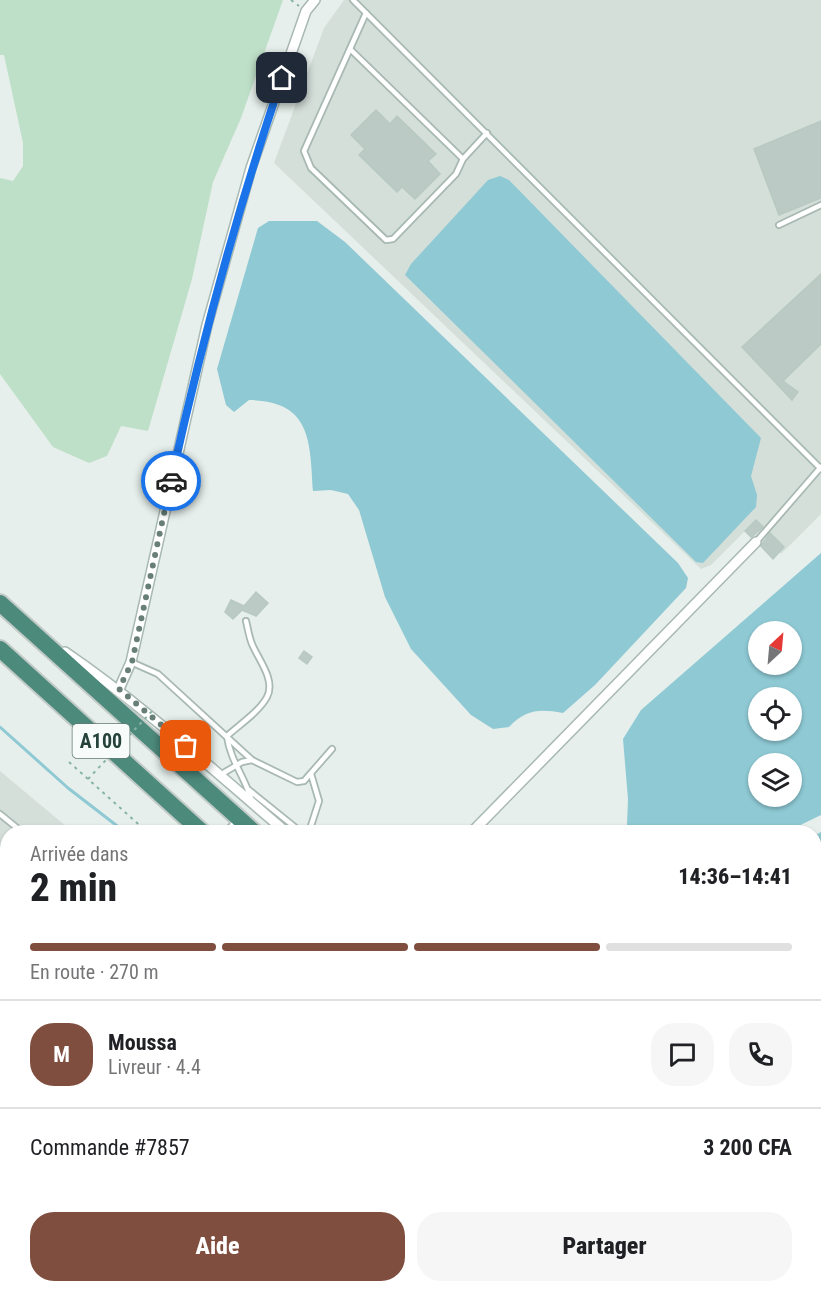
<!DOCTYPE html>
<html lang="fr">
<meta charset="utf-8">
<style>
:root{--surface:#fff;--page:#f6f6f6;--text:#202124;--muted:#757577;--line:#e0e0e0;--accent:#7f4e3f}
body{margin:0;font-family:"Roboto Condensed",sans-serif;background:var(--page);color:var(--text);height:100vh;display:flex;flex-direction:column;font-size:22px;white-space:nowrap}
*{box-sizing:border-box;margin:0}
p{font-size:20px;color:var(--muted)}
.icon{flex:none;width:33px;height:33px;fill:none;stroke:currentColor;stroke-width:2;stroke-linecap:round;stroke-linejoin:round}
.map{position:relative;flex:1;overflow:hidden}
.drawer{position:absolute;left:0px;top:825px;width:822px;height:468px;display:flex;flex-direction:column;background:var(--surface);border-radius:24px 24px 0 0;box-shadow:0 2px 4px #0004}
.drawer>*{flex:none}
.needle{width:39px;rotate:26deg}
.tools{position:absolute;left:748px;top:621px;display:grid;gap:12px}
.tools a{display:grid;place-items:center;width:54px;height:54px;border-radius:50%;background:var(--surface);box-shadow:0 2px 4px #0004;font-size:30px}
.pin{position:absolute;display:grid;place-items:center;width:51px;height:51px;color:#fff;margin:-26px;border-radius:12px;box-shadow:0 3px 9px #0006}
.courier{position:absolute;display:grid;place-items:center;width:60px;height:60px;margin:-30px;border:4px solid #1a73e8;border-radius:50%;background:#fff;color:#222;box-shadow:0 2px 8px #0007}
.head em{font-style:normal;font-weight:800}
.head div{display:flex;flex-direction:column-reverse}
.head{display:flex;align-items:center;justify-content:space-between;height:102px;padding:0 30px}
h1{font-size:39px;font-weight:800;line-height:45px}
.bar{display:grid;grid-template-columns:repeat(4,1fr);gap:9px 6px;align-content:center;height:72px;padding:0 30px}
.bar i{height:8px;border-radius:4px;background:var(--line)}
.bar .active{background:var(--accent)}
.bar p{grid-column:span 4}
.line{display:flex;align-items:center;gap:15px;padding:0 30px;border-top:2px solid var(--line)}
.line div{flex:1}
.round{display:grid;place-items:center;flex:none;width:63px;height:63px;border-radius:24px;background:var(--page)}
.action{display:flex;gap:12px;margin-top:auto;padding:12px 30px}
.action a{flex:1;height:69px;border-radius:24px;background:var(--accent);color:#fff;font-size:24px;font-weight:800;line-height:69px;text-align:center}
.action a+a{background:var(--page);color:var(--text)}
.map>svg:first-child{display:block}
.built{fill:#d4dfda}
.green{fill:#bfe0c8}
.water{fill:#8ec9d4;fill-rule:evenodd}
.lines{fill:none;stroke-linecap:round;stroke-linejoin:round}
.stream{stroke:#8ec9d4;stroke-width:3}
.building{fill:#bbcac4;stroke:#b8c9c2;stroke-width:1.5}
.service-casing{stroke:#a8b8b2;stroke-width:8}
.minor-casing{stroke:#a8b8b2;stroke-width:12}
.trunk-casing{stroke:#c2cac8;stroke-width:20}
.path{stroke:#86b3a5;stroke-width:2;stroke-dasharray:3 4.5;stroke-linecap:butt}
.service{stroke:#fff;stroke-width:4.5}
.minor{stroke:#fff;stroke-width:9}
.trunk{stroke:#4c8a7c;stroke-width:16}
.path-bridge{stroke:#86b3a5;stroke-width:2;stroke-dasharray:3 4.5;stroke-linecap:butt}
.done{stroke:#687f78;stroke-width:6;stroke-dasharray:0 10.8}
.route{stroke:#1a73e8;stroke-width:8}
.labels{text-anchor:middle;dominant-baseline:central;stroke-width:5;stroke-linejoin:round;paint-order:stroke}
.shield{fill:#f7fbf9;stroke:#637a73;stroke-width:1.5}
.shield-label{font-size:20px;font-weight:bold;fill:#24423a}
</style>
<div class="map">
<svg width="821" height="1293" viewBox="0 0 821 1293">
<rect width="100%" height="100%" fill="#e6efeb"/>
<g class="built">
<polygon points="344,0 821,0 821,514 781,554 779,552 773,559 745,531 711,565 701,569 274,163 324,28"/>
<polygon points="0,771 73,832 8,832 8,1286 480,1286 477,1293 0,1293"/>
</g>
<polygon class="green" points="0,0 283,0 241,118 213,182 192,279 148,431 121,426 107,456 89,463 53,447 0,374 0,178 13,181 23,166 23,143 4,55 0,55"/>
<g class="water">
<polygon points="500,176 509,180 761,438 751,476 757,495 756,507 703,563 696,562 405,275 411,264 488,180"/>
<path d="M269 221H317L345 242 678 563 688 578 686 588 595 685 563 713C540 709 526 709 509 727L493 729 471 715 411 649 385 597 359 510 348 494 331 490 313 491C310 440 311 401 249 400L234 412 226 405 217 369 258 228Z"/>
<path d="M821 553V815L786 832H630L627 825 628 799 623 739 641 710ZM759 632H792V664H759ZM759 698H792V730H759ZM759 764H792V796H759Z"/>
<polygon points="821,832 821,1027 814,1022 814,836"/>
</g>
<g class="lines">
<g class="stream">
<polyline points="0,727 68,788 125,832"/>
<polyline points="652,1286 661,1293"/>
</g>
</g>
<g class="building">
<polygon points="376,110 390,124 397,116 436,154 428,161 440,174 415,199 402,187 397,192 359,155 365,149 351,135"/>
<polygon points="821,121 821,198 779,215 754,149"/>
<polygon points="821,274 821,344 783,381 798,392 792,400 742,347"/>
<polygon points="756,520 763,527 751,537 745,531"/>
<polygon points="770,533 784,547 773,559 761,546"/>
<polygon points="256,592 268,603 256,616 242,610 233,619 225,612 231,600 244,606"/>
<polygon points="304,651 312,657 307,664 299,658"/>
</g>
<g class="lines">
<defs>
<g id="service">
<polyline points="353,0 821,469"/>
<polyline points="366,13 304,151 311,168 386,240 393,239 456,174 463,159 487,133"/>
<polyline points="350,49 463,159"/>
<polyline points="779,225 821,205"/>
<polyline points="756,542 821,467"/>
<path d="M246 621C248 629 249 637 252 644 258 659 276 680 267 697 259 712 239 725 227 736 230 761 246 778 252 802"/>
<polyline points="131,662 158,674 252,760 297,782 304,781 332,749"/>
<polyline points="220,775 242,762 252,760"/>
<polyline points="249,790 301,832"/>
<polyline points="0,814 22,832"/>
<polyline points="226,832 236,821"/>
<polyline points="309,832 319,801 311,774"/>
<polyline points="187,1293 193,1286"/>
</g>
<g id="minor">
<path d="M65 652C144 706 213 770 286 832"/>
<polyline points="119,689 131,662 207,325 251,168 306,11 315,0"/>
<polyline points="472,832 756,542"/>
<polyline points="814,1282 821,1287"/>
<polyline points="597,1293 603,1286"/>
</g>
<g id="trunk">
<polyline points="0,603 254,832"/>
<polyline points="0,649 202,832"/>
<polyline points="734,1286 743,1293"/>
<polyline points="787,1286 796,1293"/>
</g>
</defs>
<use href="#service" class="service-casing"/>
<use href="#minor" class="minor-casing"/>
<use href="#trunk" class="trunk-casing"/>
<g class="path">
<polyline points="291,0 299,6"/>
<polyline points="69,762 147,832"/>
</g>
<use href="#service" class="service"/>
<use href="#minor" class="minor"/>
<use href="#trunk" class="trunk"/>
<polyline class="path-bridge" points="88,779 155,708"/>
</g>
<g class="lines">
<polyline class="done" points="171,481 132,662 119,689 186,746"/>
<path class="route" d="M171 481C201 345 237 210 282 78"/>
</g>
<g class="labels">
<rect class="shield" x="72.5" y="724" width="57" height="34" rx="4.5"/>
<g class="shield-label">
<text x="101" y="741">A100</text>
</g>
</g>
</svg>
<div class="tools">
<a><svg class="needle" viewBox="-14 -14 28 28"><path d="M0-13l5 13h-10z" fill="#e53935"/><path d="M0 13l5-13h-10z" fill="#757577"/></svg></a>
<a><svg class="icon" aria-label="locate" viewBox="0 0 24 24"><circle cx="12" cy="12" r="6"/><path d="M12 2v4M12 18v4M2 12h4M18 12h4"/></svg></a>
<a><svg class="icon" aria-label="layers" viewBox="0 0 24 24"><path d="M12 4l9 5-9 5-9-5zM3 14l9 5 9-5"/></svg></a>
</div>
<div class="pin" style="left:186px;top:746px;background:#ea580c"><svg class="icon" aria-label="bag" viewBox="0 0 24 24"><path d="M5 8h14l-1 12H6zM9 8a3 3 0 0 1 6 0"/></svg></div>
<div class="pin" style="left:282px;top:78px;background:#1f2937"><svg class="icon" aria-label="home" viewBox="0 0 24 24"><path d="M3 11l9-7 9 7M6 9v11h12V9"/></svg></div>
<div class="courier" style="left:171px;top:481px"><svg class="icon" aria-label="car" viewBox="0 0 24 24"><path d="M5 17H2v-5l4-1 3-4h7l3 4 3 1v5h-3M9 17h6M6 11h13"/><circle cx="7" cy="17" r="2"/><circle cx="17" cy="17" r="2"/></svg></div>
<section class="drawer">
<div class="head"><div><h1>2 min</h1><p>Arrivée dans</p></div><em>14:36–14:41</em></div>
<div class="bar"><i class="active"></i><i class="active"></i><i class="active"></i><i></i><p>En route · 270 m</p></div>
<div class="line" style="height:108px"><b class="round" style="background:var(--accent);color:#fff">M</b><div><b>Moussa</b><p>Livreur · 4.4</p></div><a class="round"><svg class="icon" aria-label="chat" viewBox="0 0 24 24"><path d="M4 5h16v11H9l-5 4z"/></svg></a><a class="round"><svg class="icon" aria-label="phone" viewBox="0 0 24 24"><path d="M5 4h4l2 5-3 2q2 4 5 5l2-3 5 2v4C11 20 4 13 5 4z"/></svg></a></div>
<div class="line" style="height:78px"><div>Commande #7857</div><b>3 200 CFA</b></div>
<div class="action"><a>Aide</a><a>Partager</a></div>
</section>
</div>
